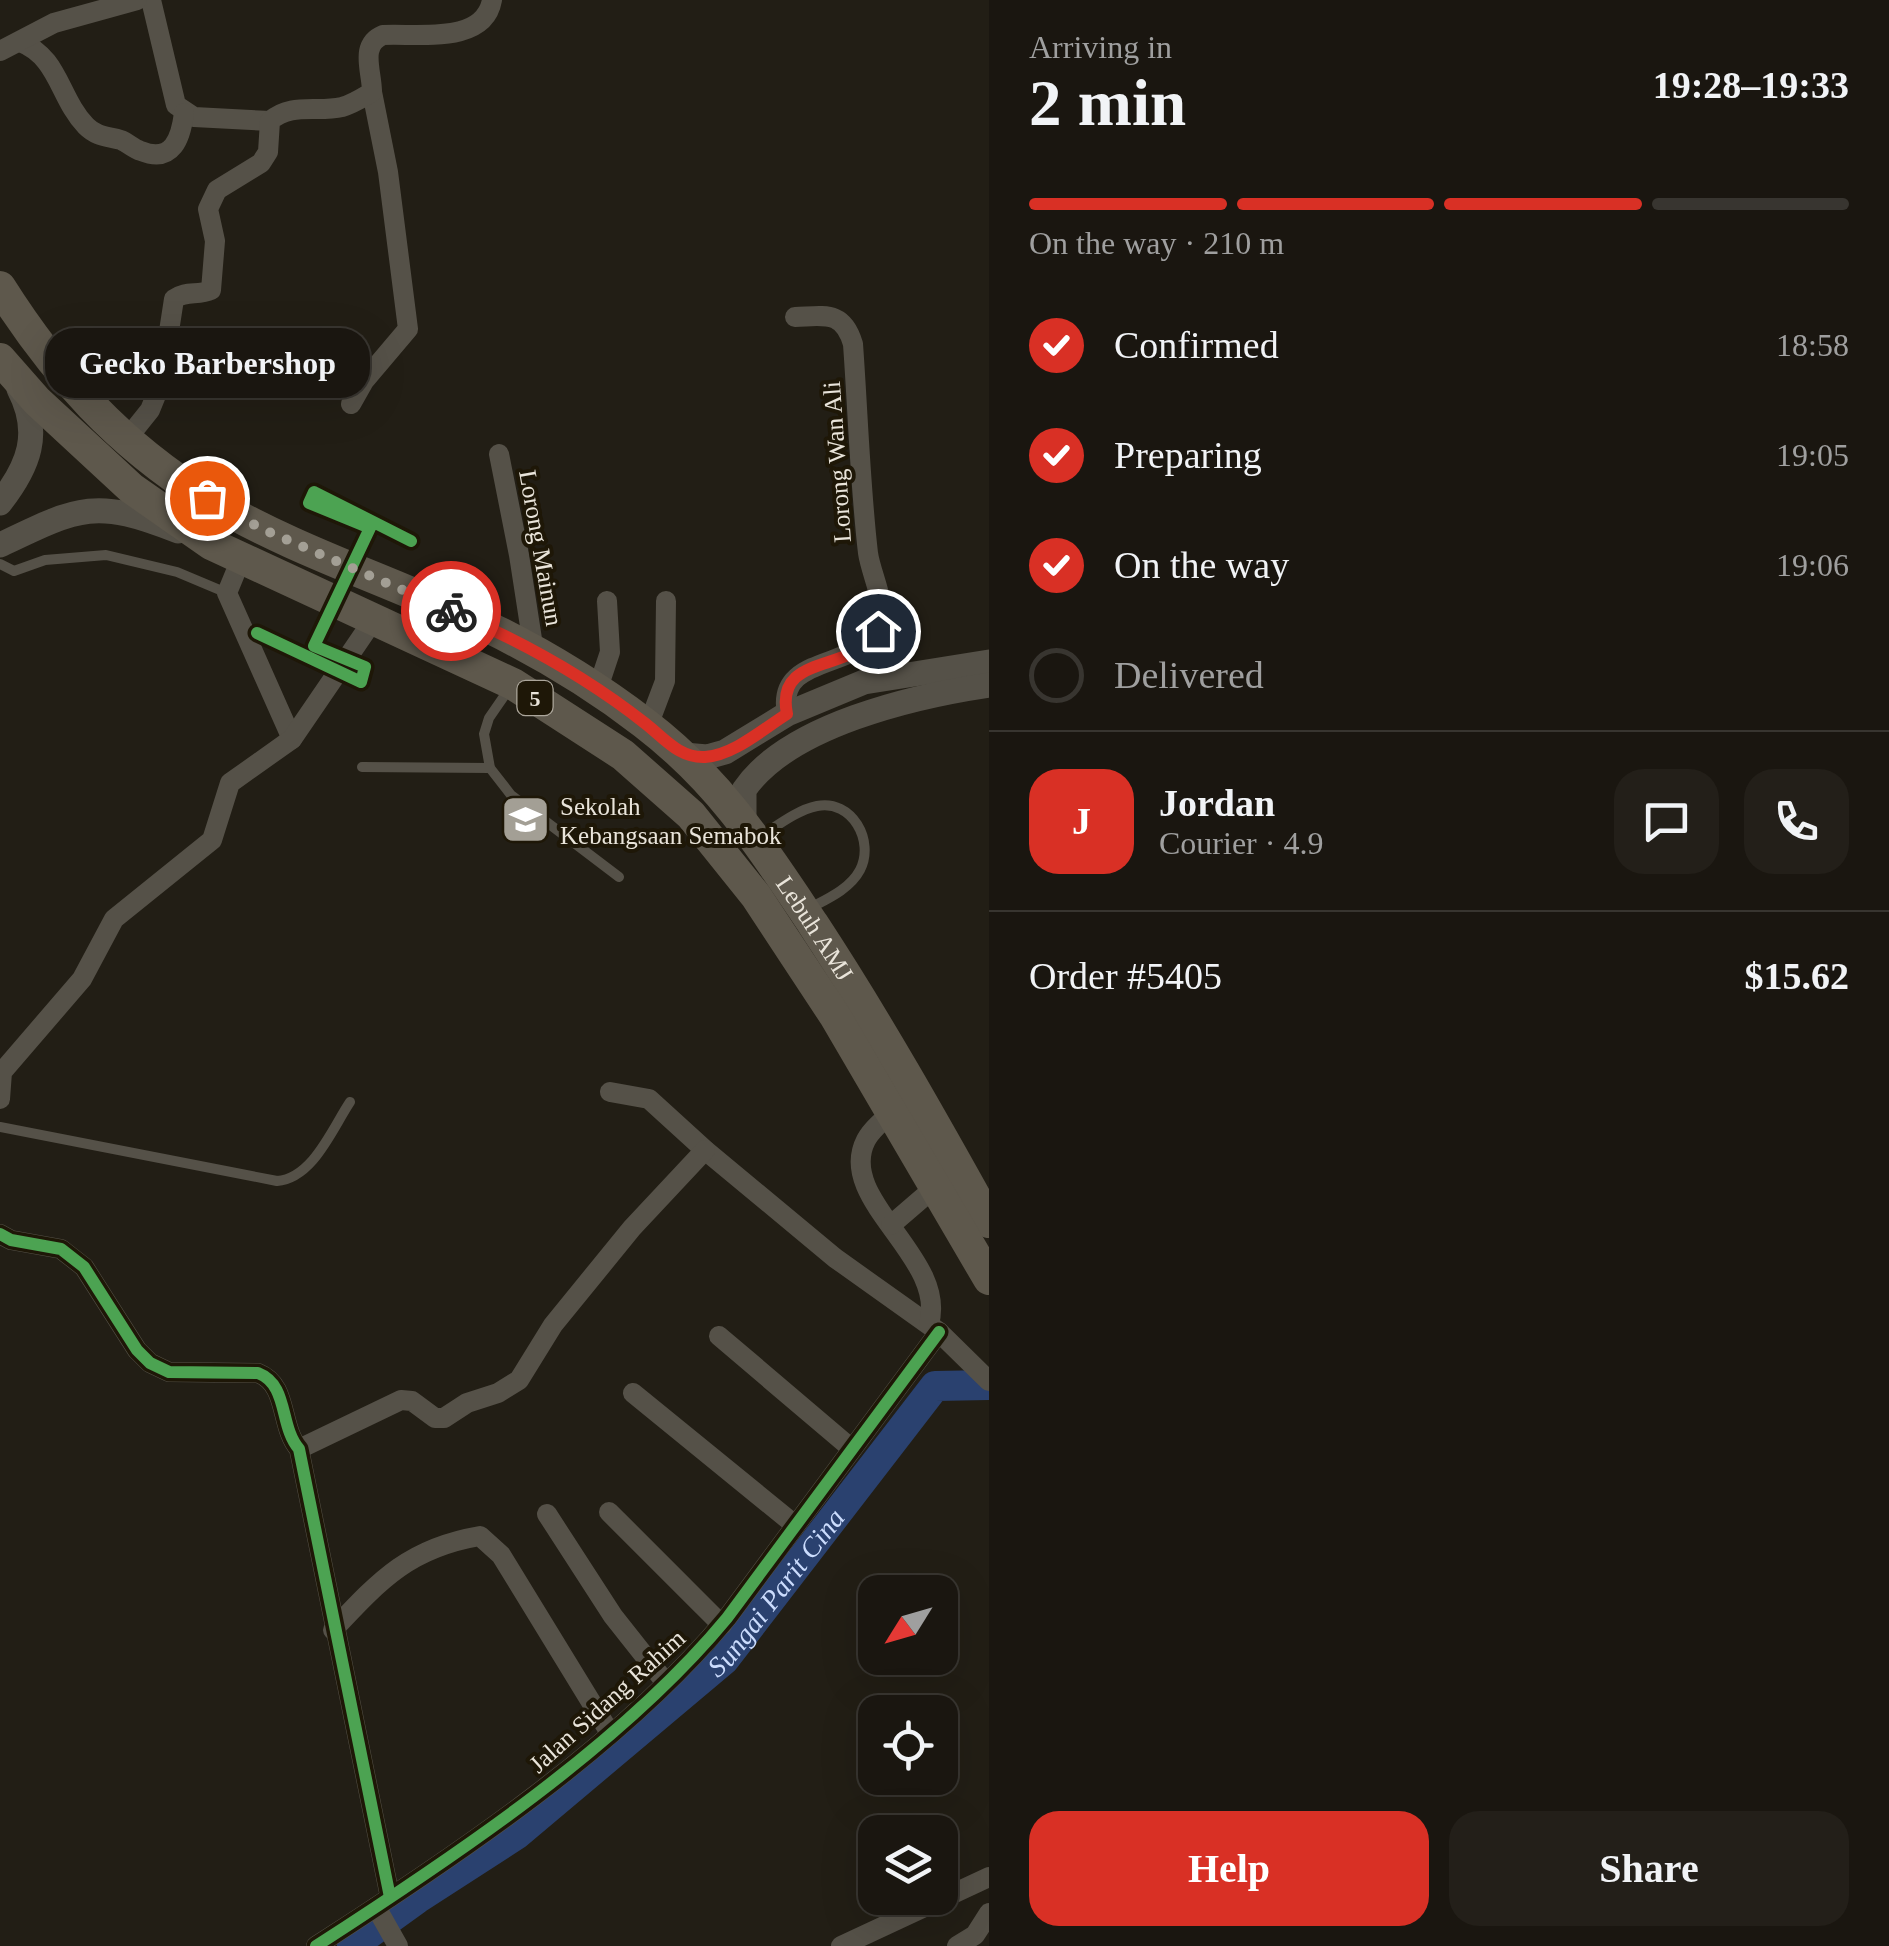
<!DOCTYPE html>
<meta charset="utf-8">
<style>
:root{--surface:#1a1610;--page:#231f19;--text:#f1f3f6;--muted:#9f9f9f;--line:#383530;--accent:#d93025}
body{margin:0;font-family:"Times New Roman",serif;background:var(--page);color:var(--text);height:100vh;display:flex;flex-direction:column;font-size:38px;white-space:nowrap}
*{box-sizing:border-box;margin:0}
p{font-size:32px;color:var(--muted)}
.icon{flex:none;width:55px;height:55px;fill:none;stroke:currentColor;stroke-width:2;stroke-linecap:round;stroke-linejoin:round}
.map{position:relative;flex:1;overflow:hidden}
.drawer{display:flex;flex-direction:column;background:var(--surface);width:900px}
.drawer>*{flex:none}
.needle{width:65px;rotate:233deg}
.fabs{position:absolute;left:858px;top:1575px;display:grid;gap:20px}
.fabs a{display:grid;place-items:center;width:100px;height:100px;border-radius:20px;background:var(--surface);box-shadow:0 10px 40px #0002,0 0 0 2px var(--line);font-size:50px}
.pin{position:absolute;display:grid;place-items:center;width:85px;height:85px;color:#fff;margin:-42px;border:5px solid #fff;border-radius:50%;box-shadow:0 2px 10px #0007}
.courier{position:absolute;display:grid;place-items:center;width:100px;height:100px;margin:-50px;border:8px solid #d93025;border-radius:50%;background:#fff;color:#222;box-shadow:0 2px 12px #0007}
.bubble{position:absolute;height:70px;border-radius:30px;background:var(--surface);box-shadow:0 10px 40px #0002,0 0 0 2px var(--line);font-size:32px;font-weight:700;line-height:70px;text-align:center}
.summary em{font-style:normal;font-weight:700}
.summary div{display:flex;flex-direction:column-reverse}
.summary{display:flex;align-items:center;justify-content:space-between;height:170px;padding:0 40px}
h1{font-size:65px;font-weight:700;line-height:75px}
.bar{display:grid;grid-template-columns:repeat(4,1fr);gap:15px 10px;align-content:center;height:120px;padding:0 40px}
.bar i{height:12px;border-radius:8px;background:var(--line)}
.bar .selected{background:var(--accent)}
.bar p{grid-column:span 4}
.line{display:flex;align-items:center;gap:25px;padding:0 40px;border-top:2px solid var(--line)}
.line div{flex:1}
.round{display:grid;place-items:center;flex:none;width:105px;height:105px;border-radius:30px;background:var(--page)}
ol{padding:0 40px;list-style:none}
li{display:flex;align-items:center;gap:30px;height:110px}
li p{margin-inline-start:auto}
li .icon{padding:10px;border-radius:50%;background:var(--accent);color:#fff;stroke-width:4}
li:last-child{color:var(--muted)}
li i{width:55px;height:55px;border:5px solid var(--line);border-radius:50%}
.cta{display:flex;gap:20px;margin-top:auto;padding:20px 40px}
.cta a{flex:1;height:115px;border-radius:30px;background:var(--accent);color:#fff;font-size:40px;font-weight:700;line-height:115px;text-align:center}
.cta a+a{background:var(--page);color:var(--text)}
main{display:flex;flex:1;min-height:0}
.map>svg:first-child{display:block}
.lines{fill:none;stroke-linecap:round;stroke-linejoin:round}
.river{stroke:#2a416f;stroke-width:30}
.path{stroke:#5e5b54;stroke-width:2.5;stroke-dasharray:8 5;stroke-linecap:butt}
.service{stroke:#555148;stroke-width:10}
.minor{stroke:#555148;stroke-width:20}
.tertiary{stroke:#555148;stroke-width:25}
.trunk{stroke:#5e584c;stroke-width:32}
.path-bridge{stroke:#5e5b54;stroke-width:2.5;stroke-dasharray:8 5;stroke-linecap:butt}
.cycleway-casing{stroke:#1e1707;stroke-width:19}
.cycleway{stroke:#4ca352;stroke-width:12}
.done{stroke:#a39f95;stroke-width:10;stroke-dasharray:0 18}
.route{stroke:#d93025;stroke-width:12}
.labels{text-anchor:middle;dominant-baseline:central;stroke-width:8;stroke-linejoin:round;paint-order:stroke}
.shield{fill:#1e1707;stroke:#aca69b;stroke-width:2.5}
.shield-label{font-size:22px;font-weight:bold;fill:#e9e4da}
.street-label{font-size:25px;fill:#e9e4da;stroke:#1e1707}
.poi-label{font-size:25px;fill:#e9e4da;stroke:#1e1707;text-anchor:start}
.water-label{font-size:28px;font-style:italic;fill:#cbdcfd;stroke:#1e1707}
</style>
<main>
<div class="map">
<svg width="989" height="1946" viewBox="0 0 989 1946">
<rect width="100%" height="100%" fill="#221e15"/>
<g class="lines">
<path class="river" id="s1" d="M352 1946 417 1899 516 1835 724 1660 935 1386 989 1385"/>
<g class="path">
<polyline points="370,528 309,503 314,492 411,541"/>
<polyline points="267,638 319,662"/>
</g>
<g class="service">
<polyline points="0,564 14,571 45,560 106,555 177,572 227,593"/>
<polyline points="509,689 489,718 484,734 490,768 511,795 619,877"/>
<polyline points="362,767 490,768"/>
<path d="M761 836C777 826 797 810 817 806 852 799 875 841 860 870 850 889 827 899 810 908"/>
<path d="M0 1127 277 1181C313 1178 332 1129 350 1102"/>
</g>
<g class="minor">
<polyline points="151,0 176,105 194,117 270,121"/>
<path d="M20 42C59 57 59 98 86 126 97 137 107 136 121 140 128 143 134 149 141 151 173 164 181 137 184 113"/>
<polyline points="0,51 54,23 137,0"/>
<polyline points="351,404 364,381 408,329 388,172 372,92"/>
<path d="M126 440 150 410 161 383 174 299C186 290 198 296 211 290L215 241 208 209 217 190 261 163 268 152 270 121C291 102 317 113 342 107 353 104 362 98 372 92 372 71 359 45 383 35 418 33 484 45 492 0"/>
<polyline points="499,454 519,555 534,652"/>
<polyline points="241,559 227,593 292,739"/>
<polyline points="597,691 610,652 607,601"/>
<path d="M787 714C775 653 859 671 879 628 889 608 871 575 868 553 860 484 858 413 853 344 843 310 825 316 795 317"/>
<polyline points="648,726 665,681 666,601"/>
<polyline points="610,1092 649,1099 705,1150 835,1258 939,1332 989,1381"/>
<polyline points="0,1099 2,1072 82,979 114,919 212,840 230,783 292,739 374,619"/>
<path d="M893 1112C883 1120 872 1129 866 1140 835 1200 948 1257 929 1324"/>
<polyline points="891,1225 934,1188"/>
<path d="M0 1234 11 1240 61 1249 84 1267 137 1350 150 1363 169 1372 258 1373C289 1385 279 1426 299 1449L390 1897"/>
<polyline points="719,1336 852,1449"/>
<polyline points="633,1393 795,1525"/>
<polyline points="299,1449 401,1400 412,1401 435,1418 444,1418 467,1403 498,1393 519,1380 553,1325 632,1228 705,1150"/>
<polyline points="609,1512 722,1625"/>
<polyline points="547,1514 613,1616 666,1683"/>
<path d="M333 1630C380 1580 409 1548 480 1536L501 1555 610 1733"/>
<polyline points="376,1907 398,1946"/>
<path d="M316 1946C454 1857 622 1745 727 1618L939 1332"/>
<polyline points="841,1946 989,1877"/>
<polyline points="957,1946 975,1935 989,1913"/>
</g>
<g class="tertiary">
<path d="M0 503C29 466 42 433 19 389"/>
<path d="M0 545C79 507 95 498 178 531"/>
<polyline points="684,755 707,757 725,752 787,714 864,682 989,662"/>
<path d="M744 820V790C788 725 915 696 989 685"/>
</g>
<g class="trunk">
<path id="s2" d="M0 287C55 374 120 446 209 500 298 553 398 583 490 628 543 654 597 687 644 723 720 781 761 846 813 924 876 1020 933 1121 989 1222"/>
<polyline points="0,359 37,401 131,488 211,544 513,684 623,755 691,815 756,896 835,1016 989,1279"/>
</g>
<polyline class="path-bridge" points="361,682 365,667 314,646 370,528"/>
<defs>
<g id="cycleway">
<polyline points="257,633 361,682 365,667 314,646 370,528 309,503 314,492 411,541"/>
<path d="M0 1234 11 1240 61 1249 84 1267 137 1350 150 1363 169 1372 258 1373C289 1385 279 1426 299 1449L390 1897"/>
<path d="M316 1946C454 1857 622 1745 727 1618L939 1332"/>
</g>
</defs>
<use href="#cycleway" class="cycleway-casing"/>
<use href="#cycleway" class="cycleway"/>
</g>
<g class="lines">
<polyline class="done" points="207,498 260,528 451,611"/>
<path class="route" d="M451 611C519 640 588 678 646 724 665 739 679 758 705 757 734 755 763 729 787 714 777 665 825 668 854 652 864 647 871 639 878 631"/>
</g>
<defs>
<symbol id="school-square" viewBox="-11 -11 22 22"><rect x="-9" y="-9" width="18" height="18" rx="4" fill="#a39f95" stroke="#1e1707"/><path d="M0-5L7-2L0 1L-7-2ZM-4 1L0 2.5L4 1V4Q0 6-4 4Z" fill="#fff"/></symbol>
</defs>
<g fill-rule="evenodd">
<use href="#school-square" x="498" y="792" width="55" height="55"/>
</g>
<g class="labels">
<rect class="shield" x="517.5" y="681" width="35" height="34" rx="8"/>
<g class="shield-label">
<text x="535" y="698">5</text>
</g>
<g class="street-label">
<text transform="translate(837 462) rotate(-94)">Lorong Wan Ali</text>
<text transform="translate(541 548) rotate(80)">Lorong Mainun</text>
<text stroke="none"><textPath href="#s2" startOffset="1060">Lebuh AMJ</textPath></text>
<text transform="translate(607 1701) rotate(-42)">Jalan Sidang Rahim</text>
</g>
<g class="poi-label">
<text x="560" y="806">Sekolah<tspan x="560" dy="29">Kebangsaan Semabok</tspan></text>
</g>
<g class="water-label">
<text stroke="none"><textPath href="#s1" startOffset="555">Sungai Parit Cina</textPath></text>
</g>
</g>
</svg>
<div class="fabs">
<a><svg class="needle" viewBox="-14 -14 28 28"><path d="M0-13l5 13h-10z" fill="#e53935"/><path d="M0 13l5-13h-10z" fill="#9f9f9f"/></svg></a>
<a><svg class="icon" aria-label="locate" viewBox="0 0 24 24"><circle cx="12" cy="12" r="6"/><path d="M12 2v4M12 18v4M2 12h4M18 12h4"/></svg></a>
<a><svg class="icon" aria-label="layers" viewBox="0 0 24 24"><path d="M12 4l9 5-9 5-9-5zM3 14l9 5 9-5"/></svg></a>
</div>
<div class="pin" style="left:207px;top:498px;background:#ea580c"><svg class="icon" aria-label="bag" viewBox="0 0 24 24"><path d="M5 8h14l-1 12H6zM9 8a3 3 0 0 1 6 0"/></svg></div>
<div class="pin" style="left:878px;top:631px;background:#1f2937"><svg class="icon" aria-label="home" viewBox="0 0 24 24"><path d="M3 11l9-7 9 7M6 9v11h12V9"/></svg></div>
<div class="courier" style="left:451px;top:611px"><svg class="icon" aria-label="bike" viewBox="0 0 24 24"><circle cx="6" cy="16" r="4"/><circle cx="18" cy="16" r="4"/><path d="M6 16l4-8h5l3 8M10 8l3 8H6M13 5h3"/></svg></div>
<div class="bubble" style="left:45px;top:328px;width:325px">Gecko Barbershop</div>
</div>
<section class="drawer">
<div class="summary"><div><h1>2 min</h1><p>Arriving in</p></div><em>19:28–19:33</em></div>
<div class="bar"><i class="selected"></i><i class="selected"></i><i class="selected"></i><i></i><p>On the way · 210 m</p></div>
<ol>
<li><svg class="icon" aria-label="check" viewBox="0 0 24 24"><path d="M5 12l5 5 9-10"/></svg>Confirmed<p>18:58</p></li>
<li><svg class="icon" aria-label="check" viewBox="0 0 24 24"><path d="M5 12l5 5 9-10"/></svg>Preparing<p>19:05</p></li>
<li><svg class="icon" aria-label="check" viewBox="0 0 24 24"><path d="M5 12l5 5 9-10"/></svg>On the way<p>19:06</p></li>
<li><i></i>Delivered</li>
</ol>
<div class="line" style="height:180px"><b class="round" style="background:var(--accent);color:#fff">J</b><div><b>Jordan</b><p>Courier · 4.9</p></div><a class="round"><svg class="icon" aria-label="chat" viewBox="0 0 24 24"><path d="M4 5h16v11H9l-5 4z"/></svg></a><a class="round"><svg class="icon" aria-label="phone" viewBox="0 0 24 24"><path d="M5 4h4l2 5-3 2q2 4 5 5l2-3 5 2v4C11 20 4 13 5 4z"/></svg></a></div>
<div class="line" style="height:130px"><div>Order #5405</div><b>$15.62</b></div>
<div class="cta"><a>Help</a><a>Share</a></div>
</section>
</main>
